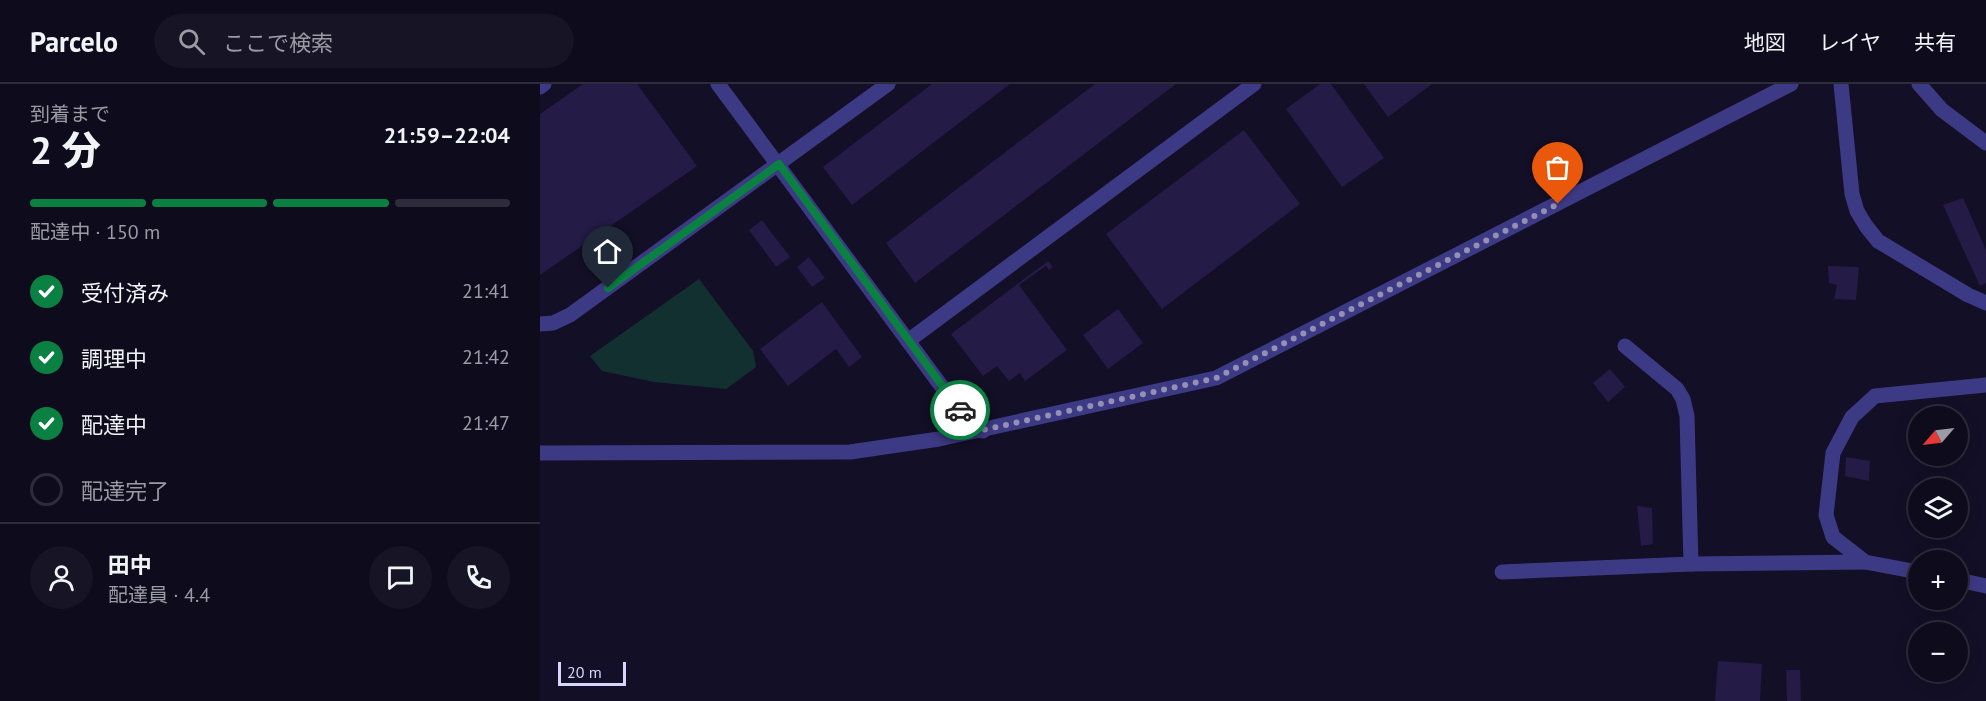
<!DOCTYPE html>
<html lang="ja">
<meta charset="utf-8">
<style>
:root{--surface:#0e0b1c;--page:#171425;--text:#f1f3f6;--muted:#9b9ba3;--line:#2e2b3b;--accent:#0b8043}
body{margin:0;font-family:"PT Sans","Noto Sans JP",sans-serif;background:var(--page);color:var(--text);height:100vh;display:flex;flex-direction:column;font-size:22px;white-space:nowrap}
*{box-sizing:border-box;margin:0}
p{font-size:20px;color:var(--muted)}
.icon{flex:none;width:33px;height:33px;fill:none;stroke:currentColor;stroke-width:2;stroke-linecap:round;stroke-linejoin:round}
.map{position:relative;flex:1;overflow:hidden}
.sheet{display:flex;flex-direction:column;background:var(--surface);width:540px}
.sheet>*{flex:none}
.needle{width:39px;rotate:242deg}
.fabs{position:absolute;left:1368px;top:322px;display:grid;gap:12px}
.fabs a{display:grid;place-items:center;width:60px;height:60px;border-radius:50%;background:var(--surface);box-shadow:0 3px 15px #0003,0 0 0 2px var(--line);font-size:30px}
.scale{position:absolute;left:18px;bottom:15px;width:68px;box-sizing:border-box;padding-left:6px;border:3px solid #d9d4ff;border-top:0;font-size:16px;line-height:21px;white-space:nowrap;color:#d9d4ff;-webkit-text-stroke:4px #130f26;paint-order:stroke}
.pin{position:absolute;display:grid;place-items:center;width:51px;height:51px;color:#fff;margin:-62px -26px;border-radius:50% 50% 50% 0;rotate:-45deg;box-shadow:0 0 6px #0007}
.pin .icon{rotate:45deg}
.courier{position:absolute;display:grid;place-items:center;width:60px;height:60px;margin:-30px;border:4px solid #0b8043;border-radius:50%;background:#fff;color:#222;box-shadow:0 2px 8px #0007}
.overview em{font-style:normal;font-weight:800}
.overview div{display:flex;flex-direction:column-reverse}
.overview{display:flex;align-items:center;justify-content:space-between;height:102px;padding:0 30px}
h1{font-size:39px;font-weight:800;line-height:45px}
.bar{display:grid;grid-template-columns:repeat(4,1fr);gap:9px 6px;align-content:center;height:72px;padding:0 30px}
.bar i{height:8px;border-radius:4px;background:var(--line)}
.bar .current{background:var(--accent)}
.bar p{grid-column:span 4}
.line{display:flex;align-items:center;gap:15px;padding:0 30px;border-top:2px solid var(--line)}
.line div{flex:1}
.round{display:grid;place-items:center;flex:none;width:63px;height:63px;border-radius:32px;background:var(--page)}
ol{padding:0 30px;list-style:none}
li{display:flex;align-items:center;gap:18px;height:66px}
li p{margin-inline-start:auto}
li .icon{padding:6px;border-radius:50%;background:var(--accent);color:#fff;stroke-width:4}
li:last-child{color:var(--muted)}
li i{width:33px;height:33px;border:3px solid var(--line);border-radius:50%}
header{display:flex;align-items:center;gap:36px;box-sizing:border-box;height:84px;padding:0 30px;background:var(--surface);border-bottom:2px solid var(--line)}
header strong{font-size:28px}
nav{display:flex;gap:33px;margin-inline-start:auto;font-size:21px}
.search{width:420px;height:54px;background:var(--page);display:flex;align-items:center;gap:15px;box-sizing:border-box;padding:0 21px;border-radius:33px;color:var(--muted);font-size:22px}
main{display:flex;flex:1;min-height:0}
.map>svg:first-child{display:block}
.green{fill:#12302f}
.building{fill:#241b47}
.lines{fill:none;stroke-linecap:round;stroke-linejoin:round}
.minor{stroke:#3d3a85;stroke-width:15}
.done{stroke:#948fb3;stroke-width:6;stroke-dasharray:0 10.8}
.route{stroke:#0b8043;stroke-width:8}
</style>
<header>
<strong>Parcelo</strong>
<div class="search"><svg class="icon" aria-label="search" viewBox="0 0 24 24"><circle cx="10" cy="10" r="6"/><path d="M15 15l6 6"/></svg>ここで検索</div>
<nav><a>地図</a><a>レイヤ</a><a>共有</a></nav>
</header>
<main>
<section class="sheet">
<div class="overview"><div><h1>2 分</h1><p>到着まで</p></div><em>21:59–22:04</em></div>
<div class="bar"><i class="current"></i><i class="current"></i><i class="current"></i><i></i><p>配達中 · 150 m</p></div>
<ol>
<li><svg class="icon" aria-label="check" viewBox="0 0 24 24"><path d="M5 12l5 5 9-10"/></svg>受付済み<p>21:41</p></li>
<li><svg class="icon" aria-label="check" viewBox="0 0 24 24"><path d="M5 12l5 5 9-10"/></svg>調理中<p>21:42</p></li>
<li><svg class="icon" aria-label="check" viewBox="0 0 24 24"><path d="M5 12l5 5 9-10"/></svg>配達中<p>21:47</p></li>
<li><i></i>配達完了</li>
</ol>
<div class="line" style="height:108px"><a class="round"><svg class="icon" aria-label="person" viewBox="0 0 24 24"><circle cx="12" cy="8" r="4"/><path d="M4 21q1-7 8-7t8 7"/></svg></a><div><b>田中</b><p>配達員 · 4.4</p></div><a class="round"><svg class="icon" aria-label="chat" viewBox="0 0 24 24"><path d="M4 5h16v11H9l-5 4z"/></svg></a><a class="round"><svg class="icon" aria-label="phone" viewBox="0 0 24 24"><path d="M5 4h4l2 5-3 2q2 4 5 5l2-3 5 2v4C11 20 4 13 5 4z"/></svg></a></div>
</section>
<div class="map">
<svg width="1446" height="617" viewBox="0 0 1446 617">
<rect width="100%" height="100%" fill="#130f26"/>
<polygon class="green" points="159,195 213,267 216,283 186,305 114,298 62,287 50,272"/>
<g class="building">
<polygon points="43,0 97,0 157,82 0,191 0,30"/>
<polygon points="392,0 470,0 312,121 283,83"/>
<polygon points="555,0 636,0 375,199 346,159"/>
<polygon points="780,0 791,0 844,74 802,103 746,25"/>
<polygon points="824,0 892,0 848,33"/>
<polygon points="704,46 760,120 622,225 566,150"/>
<polygon points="1423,114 1446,166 1446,199 1440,202 1403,121"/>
<polygon points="222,136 250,173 236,183 209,146"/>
<polygon points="269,173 285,194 272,203 257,183"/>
<polygon points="508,177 513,183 509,186 506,182 479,201 527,266 485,297 480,289 469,297 457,282 443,292 411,250"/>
<polygon points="1288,182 1319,183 1316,216 1294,215 1297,201 1289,199"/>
<polygon points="282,218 322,273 309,283 296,265 248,302 220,265"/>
<polygon points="578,225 603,259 568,285 543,251"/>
<polygon points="1070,285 1085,303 1068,318 1053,299"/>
<polygon points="1306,373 1330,377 1329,397 1305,392"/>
<polygon points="1097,422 1112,424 1113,460 1101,462"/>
<polygon points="1178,577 1222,580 1220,617 1175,617"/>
<polygon points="1246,586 1260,586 1261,617 1247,617"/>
</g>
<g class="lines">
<g class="minor">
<polyline points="178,0 405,307 420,326 443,347"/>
<polyline points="1301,0 1312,110 1317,127 1326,142 1338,157 1428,211 1446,219"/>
<polyline points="1379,0 1402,26 1446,59"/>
<polyline points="0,3 4,0"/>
<polyline points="0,240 13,239 30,231 348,0"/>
<polyline points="368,257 714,0"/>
<polyline points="1085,262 1137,305 1143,315 1147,332 1151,480"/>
<polyline points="0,369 310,368 399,355 676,294 1251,0"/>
<polyline points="962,488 1151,480 1325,478"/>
<polyline points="1378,488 1325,478 1293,453 1286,431 1293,369 1312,333 1335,312 1446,301"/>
<polyline points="1418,496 1446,502"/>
</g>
</g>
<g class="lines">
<polyline class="done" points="420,326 443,346 676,294 1018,120"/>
<polyline class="route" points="68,204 239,80 420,326"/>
</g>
</svg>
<div class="fabs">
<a><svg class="needle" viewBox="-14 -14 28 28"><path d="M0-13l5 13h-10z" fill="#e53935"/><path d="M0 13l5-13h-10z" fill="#9b9ba3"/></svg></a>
<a><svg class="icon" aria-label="layers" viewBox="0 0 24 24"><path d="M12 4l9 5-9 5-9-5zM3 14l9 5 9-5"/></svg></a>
<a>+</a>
<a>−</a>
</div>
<div class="scale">20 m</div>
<div class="pin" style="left:1018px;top:120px;background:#ea580c"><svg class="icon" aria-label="bag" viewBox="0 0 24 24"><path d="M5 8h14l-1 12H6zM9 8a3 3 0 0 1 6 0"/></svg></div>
<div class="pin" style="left:68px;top:204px;background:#1f2937"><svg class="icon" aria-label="home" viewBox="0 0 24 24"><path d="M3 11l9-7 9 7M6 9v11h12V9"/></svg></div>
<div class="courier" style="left:420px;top:326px"><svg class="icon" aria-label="car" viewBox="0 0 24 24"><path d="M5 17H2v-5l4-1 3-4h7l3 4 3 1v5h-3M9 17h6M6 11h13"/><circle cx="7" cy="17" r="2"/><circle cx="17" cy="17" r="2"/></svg></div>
</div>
</main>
